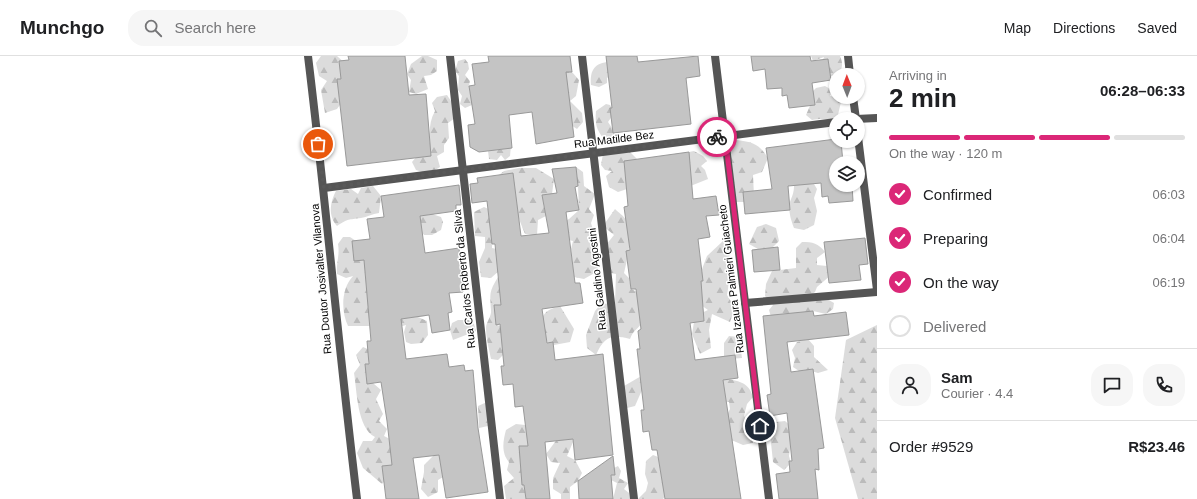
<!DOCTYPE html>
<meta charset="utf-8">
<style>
:root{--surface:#fff;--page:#f6f6f6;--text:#202124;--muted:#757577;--line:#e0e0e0;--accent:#db2777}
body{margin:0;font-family:Arial,sans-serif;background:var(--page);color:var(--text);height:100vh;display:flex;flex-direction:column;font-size:15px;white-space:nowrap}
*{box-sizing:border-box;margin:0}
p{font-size:13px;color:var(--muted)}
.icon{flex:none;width:22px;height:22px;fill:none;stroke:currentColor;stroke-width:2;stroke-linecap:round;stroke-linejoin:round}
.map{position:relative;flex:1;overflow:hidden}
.side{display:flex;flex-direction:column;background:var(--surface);width:320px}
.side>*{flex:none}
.needle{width:26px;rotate:359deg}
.fabs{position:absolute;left:829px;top:12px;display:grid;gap:8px}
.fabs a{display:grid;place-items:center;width:36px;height:36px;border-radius:50%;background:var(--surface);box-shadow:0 1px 3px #0004;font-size:20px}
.pin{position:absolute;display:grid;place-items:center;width:34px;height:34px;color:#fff;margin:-17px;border:2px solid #fff;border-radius:50%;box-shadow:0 1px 4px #0007}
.courier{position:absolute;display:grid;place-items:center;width:40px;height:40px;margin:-20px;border:3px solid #db2777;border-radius:50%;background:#fff;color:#222;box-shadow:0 1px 5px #0007}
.headline em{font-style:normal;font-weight:700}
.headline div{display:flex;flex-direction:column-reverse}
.headline{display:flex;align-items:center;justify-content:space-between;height:68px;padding:0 12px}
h1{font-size:26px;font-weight:700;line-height:30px}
.bar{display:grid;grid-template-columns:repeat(4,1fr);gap:6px 4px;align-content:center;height:48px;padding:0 12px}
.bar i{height:5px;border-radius:3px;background:var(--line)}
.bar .selected{background:var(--accent)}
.bar p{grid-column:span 4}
.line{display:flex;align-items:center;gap:10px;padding:0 12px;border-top:1px solid var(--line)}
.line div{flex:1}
.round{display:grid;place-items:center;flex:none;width:42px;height:42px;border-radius:16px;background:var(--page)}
ol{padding:0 12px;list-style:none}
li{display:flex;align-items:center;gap:12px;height:44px}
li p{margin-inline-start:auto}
li .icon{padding:4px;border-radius:50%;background:var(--accent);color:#fff;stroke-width:4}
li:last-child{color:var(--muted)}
li i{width:22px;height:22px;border:2px solid var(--line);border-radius:50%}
header{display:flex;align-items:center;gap:24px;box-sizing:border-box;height:56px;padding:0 20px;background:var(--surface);border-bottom:1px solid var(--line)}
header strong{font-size:19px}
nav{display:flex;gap:22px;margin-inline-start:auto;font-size:14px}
.search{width:280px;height:36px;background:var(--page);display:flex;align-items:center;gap:10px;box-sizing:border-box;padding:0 14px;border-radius:16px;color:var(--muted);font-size:15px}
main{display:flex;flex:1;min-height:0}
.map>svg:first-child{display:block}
.forest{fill:url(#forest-firs)}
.building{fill:#c4c4c4;stroke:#999}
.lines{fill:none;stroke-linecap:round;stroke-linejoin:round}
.street{stroke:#555;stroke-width:8}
.done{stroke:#595959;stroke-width:4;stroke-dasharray:0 7.2}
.route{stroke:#db2777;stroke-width:5}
.labels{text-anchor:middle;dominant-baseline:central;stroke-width:3;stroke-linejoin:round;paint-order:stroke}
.street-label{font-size:11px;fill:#000;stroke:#fff}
</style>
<header>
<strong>Munchgo</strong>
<div class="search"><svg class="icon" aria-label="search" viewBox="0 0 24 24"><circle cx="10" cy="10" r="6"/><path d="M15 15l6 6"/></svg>Search here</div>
<nav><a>Map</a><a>Directions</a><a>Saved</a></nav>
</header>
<main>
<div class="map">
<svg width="877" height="443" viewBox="0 0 877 443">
<defs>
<pattern id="forest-firs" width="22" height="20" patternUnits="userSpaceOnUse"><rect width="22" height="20" fill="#dcdcdc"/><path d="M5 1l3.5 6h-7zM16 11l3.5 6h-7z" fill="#bbb"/></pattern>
</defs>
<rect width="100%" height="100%" fill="#fff"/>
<g class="forest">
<path d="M321 0H337L347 9C342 22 336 32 342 46L337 53 325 57 321 34 327 25 319 20 316 7Z"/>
<polygon points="422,0 428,0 437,4 437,15 431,19 424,20 428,33 416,38 409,36 411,24 407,18 411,8"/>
<path d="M811 0H840C844 9 842 14 836 20H828L822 6 824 1 813 5Z"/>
<path d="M465 3 468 7 469 13 465 19 470 25C468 32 469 36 473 43L472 49 465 52 460 48 462 40 458 34 459 20 455 15 458 5Z"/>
<path d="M607 6 614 17 607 22V27L599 31 591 29C590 16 593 8 607 6Z"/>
<polygon points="566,16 572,16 579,24 576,40 570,45 582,57 583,66 577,73 571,69 564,38 569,36 563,25"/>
<path d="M825 30 832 34 830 40 837 41 841 46 837 63C828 64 822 62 812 64L806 59 812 45 810 38 816 32Z"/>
<path d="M447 39 453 48 455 62 448 67 449 82 444 89V96L437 100 440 111 429 118 416 114 412 106 418 99 431 100C430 85 427 69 435 55L432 47 437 41Z"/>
<path d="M606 48 610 49 615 56 608 66 612 72 619 76 618 82 605 84C596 74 595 68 596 55Z"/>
<path d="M737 84C753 86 759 88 768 102L762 116 753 119 754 140 744 146H734L729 91Z"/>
<polygon points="506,88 511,89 510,100 505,104 501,99 497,104 489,103 488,95 495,92 499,94"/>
<polygon points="629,95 637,103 627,133 618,136 609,131 606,120 612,115 605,114 601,109 603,98"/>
<polygon points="694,95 703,100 707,105 701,110 705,114 708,123 688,131 684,108 689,96"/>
<polygon points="576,111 583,116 584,130 595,138 589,153 594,159 591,167 594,177 587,181 597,202 598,215 584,223 574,221 571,193 573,185 560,182 557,169 569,163 579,154 578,130 573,122"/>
<polygon points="519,112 536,112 554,123 552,138 543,146 546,160 538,164 537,179 525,178 519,163 511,151 516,142 499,119 504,115"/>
<path d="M785 128H814L817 133 814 142 817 155 814 169 804 174 794 172C791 164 788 155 790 146 792 140 794 137 794 130Z"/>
<path d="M373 130 381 140 379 157C372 158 367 161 361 162 348 164 349 162 337 170 328 160 330 146 336 135L351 133 358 138 361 132Z"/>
<polygon points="484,151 493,155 492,192 501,194 509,206 491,222 481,221 479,206 485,192 485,181 475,180 474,156"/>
<path d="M615 153C618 156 624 160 626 164 633 181 628 200 624 217L629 222 631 233 644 239C644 249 646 260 641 268 636 275 634 273 630 283 611 278 604 281 596 299L587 292 586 279 595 255 601 248 615 247 616 218 610 217 606 189 614 179 603 170Z"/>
<path d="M432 158 441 161 443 166 441 174 432 179H424C418 173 418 168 420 160Z"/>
<polygon points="766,168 776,172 779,185 772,192 758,193 749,188 757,171"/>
<path d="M343 181H350L356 185 357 194 354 202 362 204H370L368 253 377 254 375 270H348C341 255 341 233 353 220L346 222 337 218C336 207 340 199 338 188Z"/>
<path d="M723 185 728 188C731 208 731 219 727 239L735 252 730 266 712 258 709 274 711 292 700 298 692 278 695 260 708 254 698 247 694 234 707 200Z"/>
<path d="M802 186C813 186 818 187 825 196L817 202V209L827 210 831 219 817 231 815 236 811 239H820L834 247 833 253 826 258 813 255 773 268 769 254 773 249 765 240 766 228 772 215 796 212V192Z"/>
<path d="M510 220 497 269 503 271V299L498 304 491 303C489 293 486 282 486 272 486 266 492 260 491 254 490 237 489 236 498 221Z"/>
<path d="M560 250 574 273 570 286 554 289 546 285C540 266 537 256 560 250Z"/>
<polygon points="426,251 426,260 418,261 427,265 428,279 422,287 411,288 406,286 404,276 406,269 396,272 393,254"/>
<polygon points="458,264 469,264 474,268 476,275 453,284 450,274 452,267"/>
<polygon points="877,269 877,443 858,443 835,362 846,284"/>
<polygon points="729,280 739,281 742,302 730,303 724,300 724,287"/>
<polygon points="808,283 814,290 814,301 828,314 818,317 808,314 799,315 793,311 795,302 792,294 797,286"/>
<path d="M363 291 370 294 366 321 381 334 376 343 383 358 379 365 387 373 384 380 394 385V415L382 428 363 412 357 397 363 385H372L375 381C357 372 357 335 354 317L360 309 356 299Z"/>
<polygon points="643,319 642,334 635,350 627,352 624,330"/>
<path d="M727 323C740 325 749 327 753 341L747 348 744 360 750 368 753 387 743 389 729 383 723 367 730 353 729 346H719L715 327Z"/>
<polygon points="487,346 488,370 479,372 478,350"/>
<polygon points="785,365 793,372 789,400 791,407 784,414 773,406 770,377 776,366"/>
<path d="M516 368 525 369 533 374 522 423 528 443H506L504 430 514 422 507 414 509 406C501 397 503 385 506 374Z"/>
<polygon points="561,378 572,378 573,386 567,400 575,404 582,417 578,425 570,431 570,443 561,443 561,438 553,433 553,422 560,407 551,406 546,398"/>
<polygon points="434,399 439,399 443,421 438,424 438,436 428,441 421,433 424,416 424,409"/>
<polygon points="653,399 666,404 668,436 663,443 638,443 646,435 648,427 645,418 646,405"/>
<polygon points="618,410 621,415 619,422 628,427 624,433 629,437 630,443 613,443 617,427 611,424 612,413"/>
</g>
<g class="building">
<polygon points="348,0 405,0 409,39 426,38 431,100 347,110 337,23 341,23 339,5 349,4"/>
<polygon points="488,0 570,0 572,16 566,16 574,81 536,88 532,56 509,59 512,92 479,96 470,91 468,69 475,68 469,30 475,29 472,8 489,6"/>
<polygon points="606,0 637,0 638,6 698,0 700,20 686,22 691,68 613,77 610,52 612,52"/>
<polygon points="751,0 810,0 811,5 828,3 831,24 812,27 815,49 789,52 787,39 782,40 782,32 767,33 765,13 753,15"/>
<polygon points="836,83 836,85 841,85 843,107 836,107 836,129 852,129 853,145 829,147 828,140 822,141 821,127 788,130 790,154 745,158 743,136 772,133 766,92"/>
<polygon points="689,96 693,143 716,140 719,159 706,160 710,181 698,183 703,225 701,225 704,265 690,267 695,304 735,299 738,322 723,324 741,443 665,443 657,394 652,394 649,375 643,376 641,354 644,354 637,293 640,293 638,275 641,273 636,233 631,233 626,195 630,194 624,151 628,150 624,105"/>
<polygon points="576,111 578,130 575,131 579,154 566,156 575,227 580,227 583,247 542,253 547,287 553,286 555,304 603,298 613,399 575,404 573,383 545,386 550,443 526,443 524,429 522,429 519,390 528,390 523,350 515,351 513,328 503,329 501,310 504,310 500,268 496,269 494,249 501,249 495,188 492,188 487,145 472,147 470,128 478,127 477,122 513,117 521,180 549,177 542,139 557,137 552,113"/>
<polygon points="459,129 461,149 456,149 456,155 420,160 425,197 459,192 463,236 449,237 452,256 448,257 450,274 432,277 429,259 401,263 406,303 447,298 449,311 464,309 465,315 473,314 478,372 488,436 446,442 439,399 413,402 419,443 386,443 382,410 392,409 387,365 381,326 367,328 365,308 369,308 367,285 371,285 364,204 354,205 352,185 370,183 367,163 384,161 381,140"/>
<polygon points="865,182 868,208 859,209 861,224 829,227 824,186"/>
<polygon points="778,191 780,214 754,216 752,194"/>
<polygon points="813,255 814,260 846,256 849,279 787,286 791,316 813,313 824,392 818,393 819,414 815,413 818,443 779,443 776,418 790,416 789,405 792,405 787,357 770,360 767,339 771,338 763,260"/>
<polygon points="613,400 615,419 611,419 613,443 579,443 578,425"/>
</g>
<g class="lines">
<g class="street">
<path d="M308 0C326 148 339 295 357 443"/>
<polyline points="450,0 500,443"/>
<polyline points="582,0 634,443"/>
<polyline points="715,0 769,443"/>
<polyline points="848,0 850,19"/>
<polyline points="853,41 856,63"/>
<polyline points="856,63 877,62"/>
<polyline points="858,81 877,234"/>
<polyline points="324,132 836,66"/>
<polyline points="745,247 877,236"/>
</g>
</g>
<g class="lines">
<polyline class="done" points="318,88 324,132 717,81"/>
<polyline class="route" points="717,81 725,80 760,370"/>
</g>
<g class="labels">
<g class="street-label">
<text transform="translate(614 83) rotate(-7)">Rua Matilde Bez</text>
<text transform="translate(321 223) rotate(-95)">Rua Doutor Josivalter Vilanova</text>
<text transform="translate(464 223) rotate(-96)">Rua Carlos Roberto da Silva</text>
<text transform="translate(597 223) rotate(-96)">Rua Galdino Agostini</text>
<text transform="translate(731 223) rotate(-97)">Rua Izaura Palmieri Guiacheto</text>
</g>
</g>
</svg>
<div class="fabs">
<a><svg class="needle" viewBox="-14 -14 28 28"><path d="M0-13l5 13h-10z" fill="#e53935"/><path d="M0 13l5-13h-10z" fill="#757577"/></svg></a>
<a><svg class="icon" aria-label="locate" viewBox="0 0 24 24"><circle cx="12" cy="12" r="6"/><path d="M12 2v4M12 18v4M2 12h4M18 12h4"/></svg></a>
<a><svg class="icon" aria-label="layers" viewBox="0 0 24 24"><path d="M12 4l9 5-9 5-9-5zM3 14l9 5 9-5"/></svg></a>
</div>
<div class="pin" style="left:318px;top:88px;background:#ea580c"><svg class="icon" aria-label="bag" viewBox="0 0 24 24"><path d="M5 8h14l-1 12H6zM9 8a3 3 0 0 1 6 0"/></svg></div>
<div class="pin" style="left:760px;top:370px;background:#1f2937"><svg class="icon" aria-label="home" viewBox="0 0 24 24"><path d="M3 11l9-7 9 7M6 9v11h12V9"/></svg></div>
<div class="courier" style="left:717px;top:81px"><svg class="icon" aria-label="bike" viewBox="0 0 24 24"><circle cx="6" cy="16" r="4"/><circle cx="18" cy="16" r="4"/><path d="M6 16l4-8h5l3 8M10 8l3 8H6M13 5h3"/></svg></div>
</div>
<section class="side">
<div class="headline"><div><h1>2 min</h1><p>Arriving in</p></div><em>06:28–06:33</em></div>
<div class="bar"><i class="selected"></i><i class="selected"></i><i class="selected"></i><i></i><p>On the way · 120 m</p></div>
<ol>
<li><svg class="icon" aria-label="check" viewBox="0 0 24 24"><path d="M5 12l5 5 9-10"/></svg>Confirmed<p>06:03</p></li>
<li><svg class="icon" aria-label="check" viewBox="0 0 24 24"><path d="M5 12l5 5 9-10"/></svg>Preparing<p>06:04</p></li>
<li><svg class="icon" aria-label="check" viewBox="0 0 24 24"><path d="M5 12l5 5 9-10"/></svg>On the way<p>06:19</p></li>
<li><i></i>Delivered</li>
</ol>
<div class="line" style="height:72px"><a class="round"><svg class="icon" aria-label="person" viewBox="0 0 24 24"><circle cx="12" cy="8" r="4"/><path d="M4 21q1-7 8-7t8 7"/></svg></a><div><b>Sam</b><p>Courier · 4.4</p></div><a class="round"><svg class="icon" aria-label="chat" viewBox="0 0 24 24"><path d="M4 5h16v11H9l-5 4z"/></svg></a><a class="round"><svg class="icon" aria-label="phone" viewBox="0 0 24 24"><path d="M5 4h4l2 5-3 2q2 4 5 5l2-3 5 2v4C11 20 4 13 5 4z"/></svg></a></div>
<div class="line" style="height:52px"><div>Order #9529</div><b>R$23.46</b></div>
</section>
</main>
